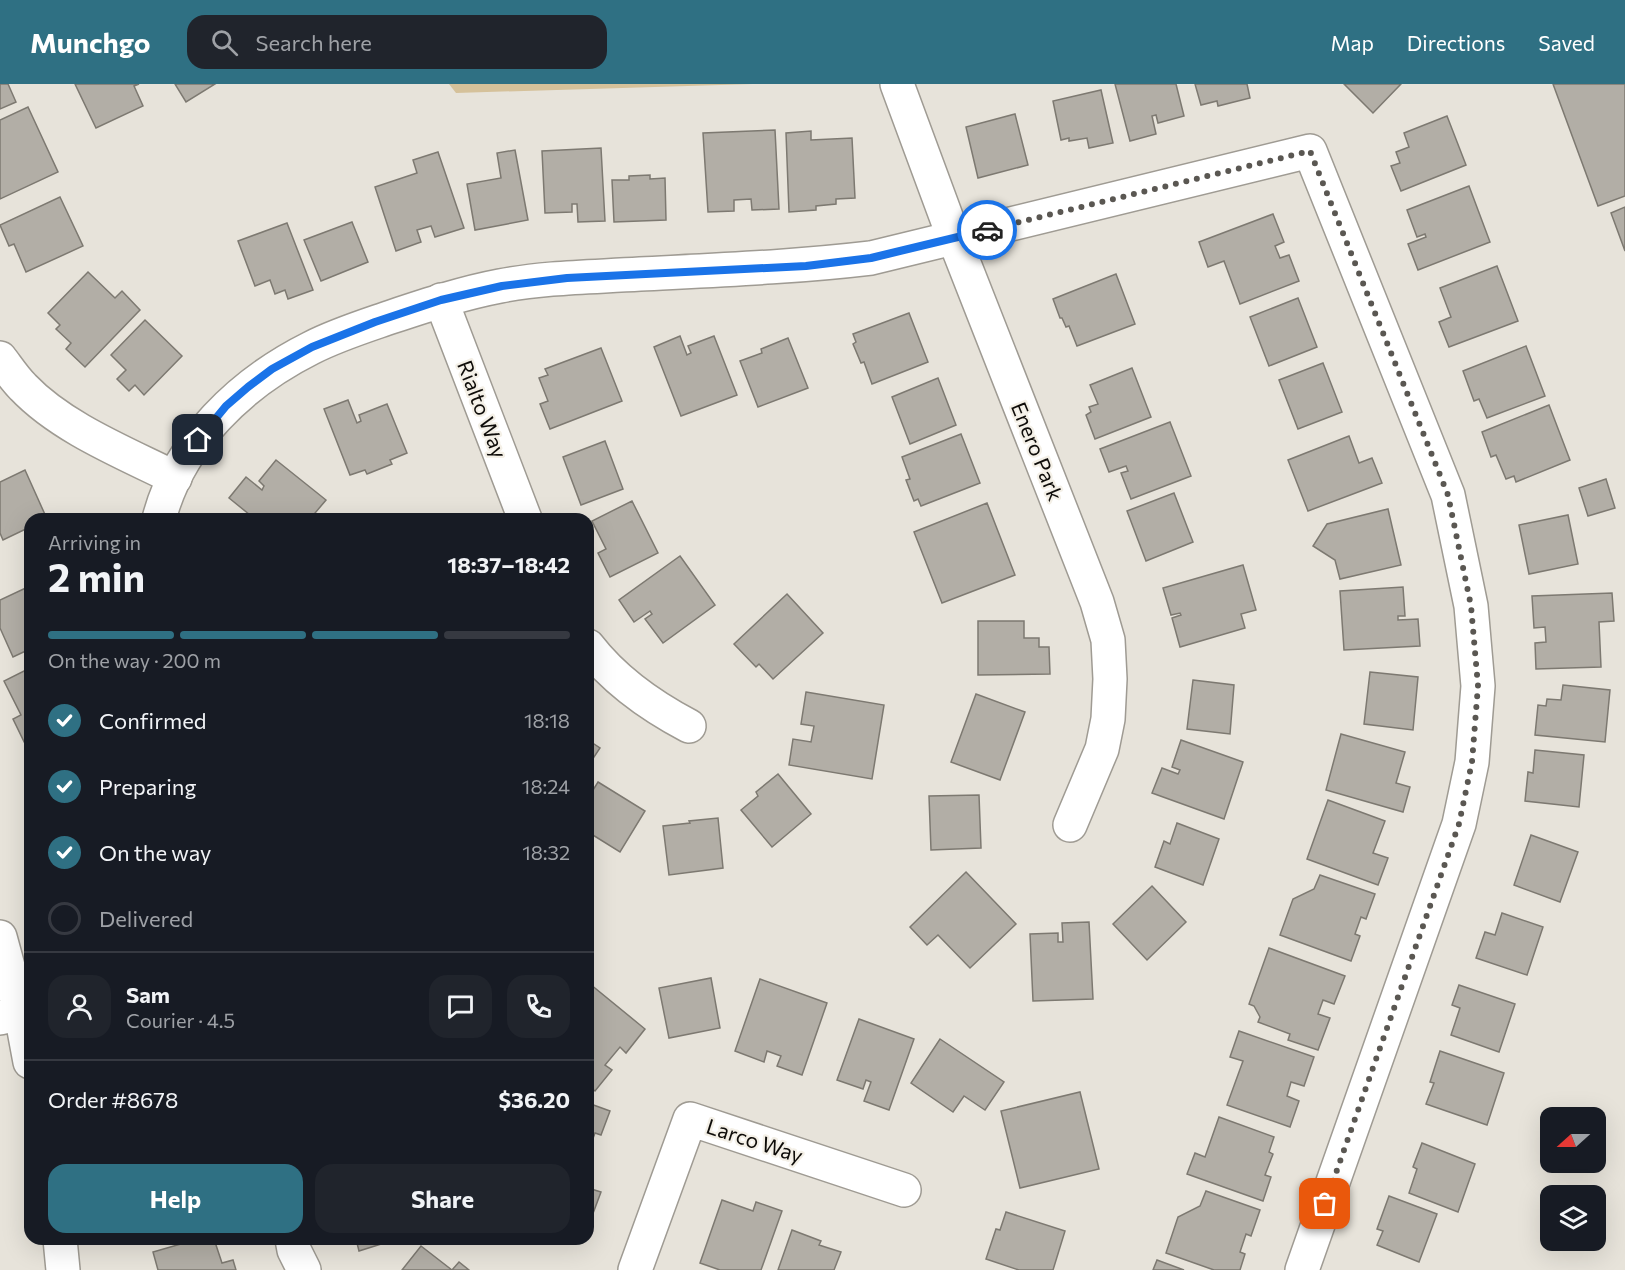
<!DOCTYPE html>
<meta charset="utf-8">
<style>
:root{--surface:#171b24;--page:#20242c;--text:#f1f3f6;--muted:#9ea1a6;--line:#363941;--accent:#2f7083}
body{margin:0;font-family:Commissioner,sans-serif;background:var(--page);color:var(--text);height:100vh;display:flex;flex-direction:column;font-size:22px;white-space:nowrap}
*{box-sizing:border-box;margin:0}
p{font-size:20px;color:var(--muted)}
.icon{flex:none;width:33px;height:33px;fill:none;stroke:currentColor;stroke-width:2;stroke-linecap:round;stroke-linejoin:round}
.map{position:relative;flex:1;overflow:hidden}
.sheet{position:absolute;left:24px;top:429px;width:570px;height:732px;display:flex;flex-direction:column;background:var(--surface);border-radius:18px;box-shadow:0 6px 24px #0002}
.sheet>*{flex:none}
.needle{width:39px;rotate:249deg}
.fabs{position:absolute;left:1540px;top:1023px;display:grid;gap:12px}
.fabs a{display:grid;place-items:center;width:66px;height:66px;border-radius:12px;background:var(--surface);box-shadow:0 6px 24px #0002;font-size:30px}
.pin{position:absolute;display:grid;place-items:center;width:51px;height:51px;color:#fff;margin:-26px;border-radius:12px;box-shadow:0 3px 9px #0006}
.courier{position:absolute;display:grid;place-items:center;width:60px;height:60px;margin:-30px;border:4px solid #1a73e8;border-radius:50%;background:#fff;color:#222;box-shadow:0 2px 8px #0007}
.overview em{font-style:normal;font-weight:700}
.overview div{display:flex;flex-direction:column-reverse}
.overview{display:flex;align-items:center;justify-content:space-between;height:102px;padding:0 24px}
h1{font-size:39px;font-weight:700;line-height:45px}
.bar{display:grid;grid-template-columns:repeat(4,1fr);gap:9px 6px;align-content:center;height:72px;padding:0 24px}
.bar i{height:8px;border-radius:4px;background:var(--line)}
.bar .current{background:var(--accent)}
.bar p{grid-column:span 4}
.line{display:flex;align-items:center;gap:15px;padding:0 24px;border-top:2px solid var(--line)}
.line div{flex:1}
.round{display:grid;place-items:center;flex:none;width:63px;height:63px;border-radius:18px;background:var(--page)}
ol{padding:0 24px;list-style:none}
li{display:flex;align-items:center;gap:18px;height:66px}
li p{margin-inline-start:auto}
li .icon{padding:6px;border-radius:50%;background:var(--accent);color:#fff;stroke-width:4}
li:last-child{color:var(--muted)}
li i{width:33px;height:33px;border:3px solid var(--line);border-radius:50%}
.action{display:flex;gap:12px;margin-top:auto;padding:12px 24px}
.action a{flex:1;height:69px;border-radius:18px;background:var(--accent);color:#fff;font-size:24px;font-weight:700;line-height:69px;text-align:center}
.action a+a{background:var(--page);color:var(--text)}
header{display:flex;align-items:center;gap:36px;box-sizing:border-box;height:84px;padding:0 30px;background:var(--accent);color:#fff}
header strong{font-size:28px}
nav{display:flex;gap:33px;margin-inline-start:auto;font-size:21px}
.search{width:420px;height:54px;background:var(--page);display:flex;align-items:center;gap:15px;box-sizing:border-box;padding:0 21px;border-radius:18px;color:var(--muted);font-size:22px}
.map>svg:first-child{display:block}
.green{fill:#d5c19a}
.building{fill:#b2aea6;stroke:#7d7971;stroke-width:1.5}
.lines{fill:none;stroke-linecap:round;stroke-linejoin:round}
.minor-casing{stroke:#9f9b93;stroke-width:36}
.major-casing{stroke:#9f9b93;stroke-width:36}
.minor{stroke:#fff;stroke-width:33}
.major{stroke:#fff;stroke-width:33}
.done{stroke:#5a5752;stroke-width:6;stroke-dasharray:0 10.8}
.route{stroke:#1a73e8;stroke-width:8}
.labels{text-anchor:middle;dominant-baseline:central;stroke-width:4.5;stroke-linejoin:round;paint-order:stroke}
.street-label{font-size:21px;fill:#0e0c09;stroke:#f4f0e7}
</style>
<header>
<strong>Munchgo</strong>
<div class="search"><svg class="icon" aria-label="search" viewBox="0 0 24 24"><circle cx="10" cy="10" r="6"/><path d="M15 15l6 6"/></svg>Search here</div>
<nav><a>Map</a><a>Directions</a><a>Saved</a></nav>
</header>
<div class="map">
<svg width="1625" height="1186" viewBox="0 0 1625 1186">
<rect width="100%" height="100%" fill="#e7e3da"/>
<polygon class="green" points="449,0 753,0 456,9"/>
<g class="building">
<polygon points="0,0 8,0 16,18 0,25"/>
<polygon points="75,0 139,0 134,2 143,22 96,44"/>
<polygon points="175,0 215,0 186,18"/>
<polygon points="1115,0 1176,0 1184,32 1158,39 1156,31 1152,32 1156,50 1130,57"/>
<polygon points="1195,0 1247,0 1250,14 1218,22 1217,17 1201,21"/>
<polygon points="1344,0 1401,0 1373,29"/>
<polygon points="1553,0 1625,0 1625,112 1598,122"/>
<polygon points="1101,6 1113,59 1089,64 1087,54 1069,57 1069,54 1061,56 1053,17"/>
<polygon points="28,23 58,88 0,115 0,36"/>
<polygon points="1015,30 1028,81 978,94 966,43"/>
<polygon points="1447,32 1466,81 1401,107 1391,82 1400,79 1396,68 1409,63 1404,49"/>
<polygon points="775,46 779,125 752,126 751,115 734,116 734,127 708,128 703,49"/>
<polygon points="811,47 811,56 852,54 855,114 836,115 836,120 816,122 816,126 789,128 786,49"/>
<polygon points="601,64 605,137 578,138 577,120 572,120 572,128 545,129 542,67"/>
<polygon points="515,66 528,136 475,146 467,100 501,94 497,69"/>
<polygon points="438,68 464,144 435,153 431,142 417,146 421,158 396,167 375,103 417,89 413,76"/>
<polygon points="650,91 650,95 665,94 666,136 614,138 612,96 629,96 629,92"/>
<polygon points="1469,102 1490,158 1418,186 1408,160 1426,153 1425,150 1417,153 1407,126"/>
<polygon points="60,113 83,162 26,188 14,160 9,162 0,141"/>
<polygon points="1625,123 1625,167 1611,129"/>
<polygon points="1273,130 1284,158 1275,162 1280,174 1289,171 1299,197 1240,220 1224,177 1208,183 1199,158"/>
<polygon points="352,138 368,178 321,197 304,156"/>
<polygon points="287,139 313,206 288,215 285,206 275,210 270,196 255,202 238,157"/>
<polygon points="1497,182 1518,237 1449,263 1439,238 1451,233 1440,204"/>
<polygon points="88,188 115,214 122,207 140,226 85,283 66,265 71,259 56,245 60,241 48,229"/>
<polygon points="1116,190 1135,240 1077,262 1069,242 1066,243 1062,234 1060,234 1053,215"/>
<polygon points="1298,214 1317,263 1269,282 1250,233"/>
<polygon points="909,229 928,278 872,300 864,278 861,279 853,260 856,258 853,250"/>
<polygon points="145,236 182,272 144,311 135,301 129,307 117,295 126,286 111,271"/>
<polygon points="680,252 687,271 691,269 688,262 714,252 737,311 681,332 654,263"/>
<polygon points="788,254 808,304 758,323 740,277 762,269 761,265"/>
<polygon points="1526,262 1545,312 1487,334 1479,315 1474,317 1463,287"/>
<polygon points="601,264 622,317 550,345 540,320 548,317 539,294 548,291 545,285"/>
<polygon points="1323,279 1342,328 1298,345 1279,296"/>
<polygon points="1132,284 1151,333 1095,355 1086,331 1091,328 1089,323 1098,320 1090,301"/>
<polygon points="938,294 956,341 910,360 892,313"/>
<polygon points="348,316 357,339 361,337 359,331 387,320 407,369 390,376 392,380 367,390 365,386 350,391 324,325"/>
<polygon points="1549,321 1570,376 1516,398 1514,392 1506,395 1496,371 1491,373 1482,348"/>
<polygon points="1170,338 1191,392 1131,415 1121,389 1128,387 1126,382 1109,388 1100,365"/>
<polygon points="961,350 980,399 921,422 918,415 914,417 906,396 910,395 902,373"/>
<polygon points="1349,352 1359,379 1372,374 1382,399 1308,427 1288,376"/>
<polygon points="605,357 623,405 581,421 563,373"/>
<polygon points="276,376 326,416 310,435 255,435 229,414 246,393 262,406 264,402 259,397"/>
<polygon points="25,386 47,435 30,435 30,443 3,456 0,449 0,398"/>
<polygon points="1606,395 1615,424 1588,432 1579,404"/>
<polygon points="1174,409 1193,458 1146,477 1127,427"/>
<polygon points="632,417 658,469 610,493 598,469 606,465 592,437"/>
<polygon points="987,419 1015,491 942,519 914,448"/>
<polygon points="1388,425 1401,481 1340,495 1335,476 1313,462 1327,440"/>
<polygon points="1568,431 1578,480 1529,490 1519,441"/>
<polygon points="680,472 715,521 663,559 645,535 652,530 650,527 634,538 619,516"/>
<polygon points="1243,481 1256,526 1241,530 1245,544 1180,563 1172,534 1181,531 1180,529 1171,531 1163,504"/>
<polygon points="30,502 30,565 13,573 0,544 0,516"/>
<polygon points="1403,503 1405,532 1398,532 1398,536 1418,535 1420,562 1344,566 1340,507"/>
<polygon points="1612,509 1614,537 1599,538 1601,583 1536,585 1535,559 1546,558 1545,543 1534,544 1532,512"/>
<polygon points="787,510 823,549 773,595 759,580 756,583 734,560"/>
<polygon points="978,537 1024,537 1024,554 1039,554 1039,563 1049,563 1050,590 978,591"/>
<polygon points="30,584 30,670 13,635 21,631 4,597"/>
<polygon points="1370,588 1418,593 1413,646 1364,640"/>
<polygon points="1193,596 1234,601 1230,650 1187,645"/>
<polygon points="1563,601 1610,606 1605,658 1535,651 1538,621 1546,622 1547,615 1561,616"/>
<polygon points="806,608 884,621 872,695 789,681 793,655 811,658 814,642 801,640"/>
<polygon points="976,610 1025,628 1000,696 951,678"/>
<polygon points="1341,650 1405,668 1396,699 1410,703 1403,728 1326,706"/>
<polygon points="588,656 600,664 588,682"/>
<polygon points="1181,656 1243,678 1224,735 1152,709 1162,684 1178,690 1180,686 1172,683"/>
<polygon points="1535,666 1584,671 1579,723 1525,717 1528,688 1533,689"/>
<polygon points="778,690 811,730 772,763 741,726 758,712 756,708"/>
<polygon points="598,698 645,727 620,768 588,748 588,714"/>
<polygon points="979,711 981,764 931,766 929,712"/>
<polygon points="1328,716 1385,737 1373,769 1388,774 1378,801 1307,775"/>
<polygon points="718,734 723,784 669,791 663,742 690,739 689,737"/>
<polygon points="1177,739 1219,755 1203,801 1155,783 1164,757 1170,760"/>
<polygon points="1531,751 1578,768 1560,818 1514,801"/>
<polygon points="966,788 1016,840 970,884 938,851 927,861 910,843"/>
<polygon points="1320,791 1375,810 1366,835 1361,833 1355,850 1360,852 1351,877 1280,851 1293,815 1314,805"/>
<polygon points="1152,802 1186,838 1147,876 1113,840"/>
<polygon points="1502,829 1543,843 1527,891 1476,874 1485,848 1495,851"/>
<polygon points="1089,838 1093,915 1033,917 1030,850 1058,849 1058,858 1063,858 1062,839"/>
<polygon points="1269,864 1345,892 1334,920 1323,916 1318,930 1330,934 1318,966 1288,956 1290,950 1258,938 1260,933 1254,922 1249,920"/>
<polygon points="711,894 720,944 669,954 659,904"/>
<polygon points="760,895 827,919 802,991 777,982 781,972 767,967 764,978 735,967"/>
<polygon points="590,900 645,945 626,969 620,963 605,981 612,986 595,1007 588,1001 588,901"/>
<polygon points="1459,901 1515,920 1499,968 1451,951 1460,924 1452,921"/>
<polygon points="859,935 914,955 889,1026 864,1017 871,998 866,996 863,1005 837,996"/>
<polygon points="1239,947 1314,973 1304,1002 1291,998 1287,1012 1299,1017 1290,1043 1227,1021 1243,977 1230,973"/>
<polygon points="940,955 1004,998 985,1026 964,1012 953,1028 911,999"/>
<polygon points="1440,967 1504,989 1487,1041 1426,1020 1434,999 1430,998"/>
<polygon points="1080,1008 1099,1085 1020,1104 1001,1027"/>
<polygon points="588,1019 610,1027 601,1051 595,1049 588,1068"/>
<polygon points="1219,1033 1274,1053 1269,1068 1273,1070 1265,1091 1271,1093 1263,1117 1187,1090 1195,1069 1205,1073"/>
<polygon points="1422,1059 1475,1080 1458,1128 1409,1109 1417,1085 1413,1083"/>
<polygon points="588,1104 601,1108 592,1132 588,1131"/>
<polygon points="1206,1107 1260,1126 1251,1152 1246,1150 1240,1168 1245,1170 1240,1186 1214,1186 1166,1169 1178,1133 1200,1122"/>
<polygon points="1389,1112 1437,1130 1419,1178 1377,1161 1383,1147 1377,1145"/>
<polygon points="722,1116 753,1127 756,1118 782,1127 761,1186 720,1186 700,1179"/>
<polygon points="1006,1128 1065,1147 1053,1186 1019,1186 986,1175 996,1145 1000,1146"/>
<polygon points="792,1146 821,1157 819,1161 841,1168 834,1186 778,1186"/>
<polygon points="198,1155 214,1155 222,1179 233,1176 236,1186 158,1186 153,1168"/>
<polygon points="356,1155 397,1155 359,1167"/>
<polygon points="421,1162 452,1186 459,1178 469,1186 402,1186"/>
<polygon points="1157,1176 1184,1186 1153,1186"/>
</g>
<g class="lines">
<defs>
<g id="minor">
<polyline points="897,0 954,154 1097,518 1108,556 1110,595 1108,635 1102,665 1070,741"/>
<polyline points="441,216 525,435"/>
<path d="M0 274C7 283 14 294 23 303 62 344 125 369 175 394"/>
<path d="M159 435C179 358 241 299 311 264 336 251 365 242 391 233 427 221 463 209 500 202 546 193 594 193 640 190 718 186 795 183 871 174L1310 67 1448 411 1471 522 1478 602 1472 678 1459 740 1302 1186"/>
<path d="M588 562C615 597 651 622 689 642"/>
<polyline points="0,934 30,927"/>
<polyline points="292,1155 294,1166 304,1186"/>
<polyline points="635,1186 690,1035 904,1106"/>
</g>
<g id="major">
<polyline points="0,853 21,930 30,978"/>
<polyline points="60,1155 63,1186"/>
</g>
</defs>
<use href="#minor" class="minor-casing"/>
<use href="#major" class="major-casing"/>
<use href="#minor" class="minor"/>
<use href="#major" class="major"/>
</g>
<g class="lines">
<polyline class="done" points="987,146 1310,67 1448,411 1471,522 1478,602 1472,678 1459,740 1325,1120"/>
<polyline class="route" points="198,356 226,322 248,303 272,285 312,263 375,238 441,216 502,202 567,194 806,182 871,174 987,146"/>
</g>
<g class="labels">
<g class="street-label">
<text transform="translate(483 325) rotate(69)">Rialto Way</text>
<text transform="translate(1038 367) rotate(68)">Enero Park</text>
<text transform="translate(755 1056) rotate(18)">Larco Way</text>
</g>
</g>
</svg>
<div class="fabs">
<a><svg class="needle" viewBox="-14 -14 28 28"><path d="M0-13l5 13h-10z" fill="#e53935"/><path d="M0 13l5-13h-10z" fill="#9ea1a6"/></svg></a>
<a><svg class="icon" aria-label="layers" viewBox="0 0 24 24"><path d="M12 4l9 5-9 5-9-5zM3 14l9 5 9-5"/></svg></a>
</div>
<div class="pin" style="left:1325px;top:1120px;background:#ea580c"><svg class="icon" aria-label="bag" viewBox="0 0 24 24"><path d="M5 8h14l-1 12H6zM9 8a3 3 0 0 1 6 0"/></svg></div>
<div class="pin" style="left:198px;top:356px;background:#1f2937"><svg class="icon" aria-label="home" viewBox="0 0 24 24"><path d="M3 11l9-7 9 7M6 9v11h12V9"/></svg></div>
<div class="courier" style="left:987px;top:146px"><svg class="icon" aria-label="car" viewBox="0 0 24 24"><path d="M5 17H2v-5l4-1 3-4h7l3 4 3 1v5h-3M9 17h6M6 11h13"/><circle cx="7" cy="17" r="2"/><circle cx="17" cy="17" r="2"/></svg></div>
<section class="sheet">
<div class="overview"><div><h1>2 min</h1><p>Arriving in</p></div><em>18:37–18:42</em></div>
<div class="bar"><i class="current"></i><i class="current"></i><i class="current"></i><i></i><p>On the way · 200 m</p></div>
<ol>
<li><svg class="icon" aria-label="check" viewBox="0 0 24 24"><path d="M5 12l5 5 9-10"/></svg>Confirmed<p>18:18</p></li>
<li><svg class="icon" aria-label="check" viewBox="0 0 24 24"><path d="M5 12l5 5 9-10"/></svg>Preparing<p>18:24</p></li>
<li><svg class="icon" aria-label="check" viewBox="0 0 24 24"><path d="M5 12l5 5 9-10"/></svg>On the way<p>18:32</p></li>
<li><i></i>Delivered</li>
</ol>
<div class="line" style="height:108px"><a class="round"><svg class="icon" aria-label="person" viewBox="0 0 24 24"><circle cx="12" cy="8" r="4"/><path d="M4 21q1-7 8-7t8 7"/></svg></a><div><b>Sam</b><p>Courier · 4.5</p></div><a class="round"><svg class="icon" aria-label="chat" viewBox="0 0 24 24"><path d="M4 5h16v11H9l-5 4z"/></svg></a><a class="round"><svg class="icon" aria-label="phone" viewBox="0 0 24 24"><path d="M5 4h4l2 5-3 2q2 4 5 5l2-3 5 2v4C11 20 4 13 5 4z"/></svg></a></div>
<div class="line" style="height:78px"><div>Order #8678</div><b>$36.20</b></div>
<div class="action"><a>Help</a><a>Share</a></div>
</section>
</div>
